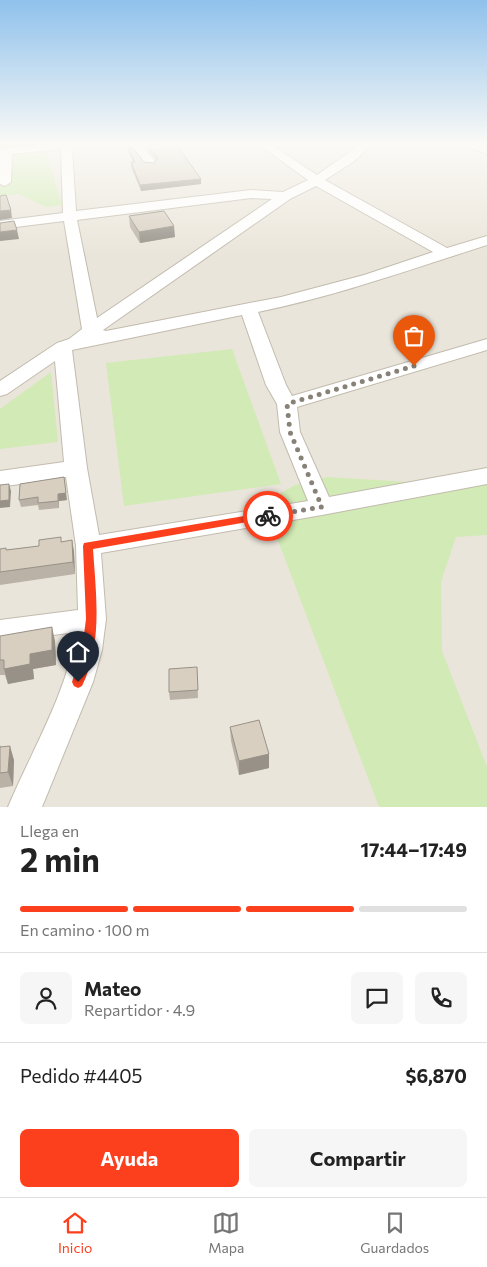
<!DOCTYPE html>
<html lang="es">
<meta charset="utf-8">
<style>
:root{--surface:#fff;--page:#f6f6f6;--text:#222;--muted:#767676;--line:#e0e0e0;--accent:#fc3f1d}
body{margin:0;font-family:Commissioner,sans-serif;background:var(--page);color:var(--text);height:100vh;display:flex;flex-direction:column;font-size:19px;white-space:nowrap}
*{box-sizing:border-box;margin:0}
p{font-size:16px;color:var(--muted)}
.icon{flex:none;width:28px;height:28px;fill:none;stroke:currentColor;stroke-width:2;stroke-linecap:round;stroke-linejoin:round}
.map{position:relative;height:807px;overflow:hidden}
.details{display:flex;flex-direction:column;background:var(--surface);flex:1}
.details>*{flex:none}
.pin{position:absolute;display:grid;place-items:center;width:42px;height:42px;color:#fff;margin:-51px -21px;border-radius:50% 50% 50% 0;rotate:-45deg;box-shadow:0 0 5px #0007}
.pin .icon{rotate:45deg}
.courier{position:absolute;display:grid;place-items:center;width:50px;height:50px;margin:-25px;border:4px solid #fc3f1d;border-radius:50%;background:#fff;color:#222;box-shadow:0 1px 6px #0007}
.summary em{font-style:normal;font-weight:700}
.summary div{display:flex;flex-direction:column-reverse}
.summary{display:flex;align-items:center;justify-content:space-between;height:85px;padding:0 20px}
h1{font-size:32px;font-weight:700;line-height:38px}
.bar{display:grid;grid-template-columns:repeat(4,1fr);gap:8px 5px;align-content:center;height:60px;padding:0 20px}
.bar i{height:6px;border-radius:4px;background:var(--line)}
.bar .selected{background:var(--accent)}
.bar p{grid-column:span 4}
.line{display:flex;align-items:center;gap:12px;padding:0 20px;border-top:1px solid var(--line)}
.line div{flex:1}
.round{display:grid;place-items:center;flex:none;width:52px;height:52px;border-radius:8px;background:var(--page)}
.cta{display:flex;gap:10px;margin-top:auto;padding:10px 20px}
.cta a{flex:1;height:58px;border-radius:8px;background:var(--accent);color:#fff;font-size:20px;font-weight:700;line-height:58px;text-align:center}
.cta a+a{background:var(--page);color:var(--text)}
.tab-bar{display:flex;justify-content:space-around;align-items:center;height:70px;border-top:1px solid var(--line);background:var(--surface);font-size:14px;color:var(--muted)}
.tab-bar a{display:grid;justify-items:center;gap:2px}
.tab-bar .selected{color:var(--accent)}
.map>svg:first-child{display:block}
.residential{fill:#eae5da}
.green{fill:#d2eab5}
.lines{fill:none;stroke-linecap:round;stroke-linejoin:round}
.street-casing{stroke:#c2bbae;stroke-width:2}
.street{fill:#fff;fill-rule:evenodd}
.wall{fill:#bab2a6}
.shaded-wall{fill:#979187}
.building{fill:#d8cfc1;stroke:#979187}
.route{fill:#fc3f1d}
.done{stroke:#878178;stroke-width:5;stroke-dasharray:0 9}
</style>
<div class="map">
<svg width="487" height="807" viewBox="0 0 487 807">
<rect width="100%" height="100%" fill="#f6f3ec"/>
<rect class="residential" x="0" y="144" width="487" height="663"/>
<g class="green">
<polygon points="0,144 60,144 46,152 62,205 46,207 19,194 0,196"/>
<polygon points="232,349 281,484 124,506 106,363"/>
<polygon points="51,372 58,442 0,449 0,409"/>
<polygon points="327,477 474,486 487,483 487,535 456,537 441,582 442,651 487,767 487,807 379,807 268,514 270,499 295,485"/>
</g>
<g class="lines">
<defs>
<g id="street">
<path d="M48 144H84L82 146 72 148 76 211 251 190 283 192 308 180 258 144H270L317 175 361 144H373L353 162 325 180 447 248 487 236V245C412 269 336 296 258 312L286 385 292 396 487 339V350L297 407 300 432 329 497 487 468V484L322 515 101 553 106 619 102 650 93 682 42 807H8C31 752 68 691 76 632L0 642V620L78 610 76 546 66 477 0 487V471L64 462 55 361 7 394 0 396V381L57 343 69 339 82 329 64 221 0 229V221L63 213 61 149 12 154 11 182 5 186 0 184V149ZM316 186 433 252 364 275 281 297 106 331 103 330 290 199ZM251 198 272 199 97 318 77 220ZM242 315 266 385 277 404 280 432 308 501 99 535 87 468 72 350Z"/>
<polygon points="130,144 141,144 156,163 154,166 146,166"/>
<polygon points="462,144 478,144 487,147 487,154 464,146"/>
</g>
</defs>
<use href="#street" class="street-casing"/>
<use href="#street" class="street"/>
</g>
<g class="wall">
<polygon points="148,146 201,179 201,184 141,191 131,167 131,162 133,162 129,153 128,148 144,162 154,163 156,160 149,151"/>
<polygon points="129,216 175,237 140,243 130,227"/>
<polygon points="20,484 67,500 59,501 59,508 39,510 38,505 21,507 19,500"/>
<polygon points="72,540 74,552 75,574 0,585 0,549 6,550 39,546"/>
<polygon points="0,636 55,641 56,665 33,669 34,679 8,684 5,675 0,675"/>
<polygon points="197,667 198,698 170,700 169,692"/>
<polygon points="230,727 269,768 239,775 231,741"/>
<polygon points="0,745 1,747 14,760 13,786 0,788"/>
</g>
<g class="shaded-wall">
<polygon points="201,179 201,184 141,191 140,185"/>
<polygon points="11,210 12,218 0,220 0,211"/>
<polygon points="174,226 175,237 140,243 139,232"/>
<polygon points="17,230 19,239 0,241 0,232"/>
<polygon points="64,477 67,500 59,501 59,508 58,494"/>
<polygon points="9,484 11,491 10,507 0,508 0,501"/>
<polygon points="72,540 74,552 75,574 73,562"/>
<polygon points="52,627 55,641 56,665 33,669 34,679 8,684 4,669 30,654"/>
<polygon points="10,746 14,760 13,786 8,772"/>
<polygon points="269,754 269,768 239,775 239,761"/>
</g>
<g class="building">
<polygon points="171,144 176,144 201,179 140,185 131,162 135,162 128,148 133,148 144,162 154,163 158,158 148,146"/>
<polygon points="6,195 11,210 0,211 0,196"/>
<polygon points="164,211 174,226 139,232 129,216"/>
<polygon points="14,221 17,230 0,232 0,223"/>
<polygon points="64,477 66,493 58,494 58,501 38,503 38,497 19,500 20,484"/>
<polygon points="9,484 9,500 0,501 0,485"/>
<polygon points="61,537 61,542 72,540 73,562 0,572 0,549 6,548 6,550 39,546 39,540"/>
<polygon points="52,627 52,650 30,654 30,664 4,669 4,660 0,660 0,636"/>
<polygon points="197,667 198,690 169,692 169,669"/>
<polygon points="259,720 269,754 239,761 230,727"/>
<polygon points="10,746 8,772 0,773 0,747"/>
</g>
<linearGradient id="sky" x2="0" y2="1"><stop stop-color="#8fc1ec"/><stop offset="0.56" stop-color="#fbfaf6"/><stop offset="1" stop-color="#fbfaf6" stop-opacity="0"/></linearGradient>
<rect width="487" height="257" fill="url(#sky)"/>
<path class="route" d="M268 512 273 516 271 518 93 549C96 595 103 643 82 686L78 688 74 686 72 682 82 650 86 619 83 546 84 543Z"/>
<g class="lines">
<polyline class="done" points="268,516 322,507 290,432 287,404 414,366"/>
</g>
</svg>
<div class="pin" style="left:414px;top:366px;background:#ea580c"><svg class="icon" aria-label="bag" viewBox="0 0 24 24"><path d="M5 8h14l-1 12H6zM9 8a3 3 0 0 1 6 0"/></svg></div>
<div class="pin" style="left:78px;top:682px;background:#1f2937"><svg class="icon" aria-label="home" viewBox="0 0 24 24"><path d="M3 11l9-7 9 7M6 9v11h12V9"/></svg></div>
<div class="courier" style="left:268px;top:516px"><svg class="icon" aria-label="bike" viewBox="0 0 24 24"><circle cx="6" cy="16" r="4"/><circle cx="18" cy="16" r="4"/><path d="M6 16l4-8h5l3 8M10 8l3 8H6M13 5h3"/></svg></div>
</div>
<section class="details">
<div class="summary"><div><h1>2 min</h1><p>Llega en</p></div><em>17:44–17:49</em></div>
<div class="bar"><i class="selected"></i><i class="selected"></i><i class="selected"></i><i></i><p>En camino · 100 m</p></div>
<div class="line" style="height:90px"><a class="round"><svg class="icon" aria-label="person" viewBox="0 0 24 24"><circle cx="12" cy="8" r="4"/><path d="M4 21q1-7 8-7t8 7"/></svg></a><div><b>Mateo</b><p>Repartidor · 4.9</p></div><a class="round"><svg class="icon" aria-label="chat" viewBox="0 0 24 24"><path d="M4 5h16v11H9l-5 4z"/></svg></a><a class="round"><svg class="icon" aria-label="phone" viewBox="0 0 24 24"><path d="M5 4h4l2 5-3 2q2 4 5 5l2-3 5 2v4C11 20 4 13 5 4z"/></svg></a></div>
<div class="line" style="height:65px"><div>Pedido #4405</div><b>$6,870</b></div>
<div class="cta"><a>Ayuda</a><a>Compartir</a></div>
</section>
<nav class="tab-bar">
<a class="selected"><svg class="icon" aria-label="home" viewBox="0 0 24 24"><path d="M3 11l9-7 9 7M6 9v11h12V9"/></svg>Inicio</a>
<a><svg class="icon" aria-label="map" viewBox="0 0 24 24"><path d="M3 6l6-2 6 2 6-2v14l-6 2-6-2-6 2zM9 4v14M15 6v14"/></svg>Mapa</a>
<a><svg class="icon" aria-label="saved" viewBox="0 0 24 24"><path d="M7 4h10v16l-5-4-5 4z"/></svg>Guardados</a>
</nav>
